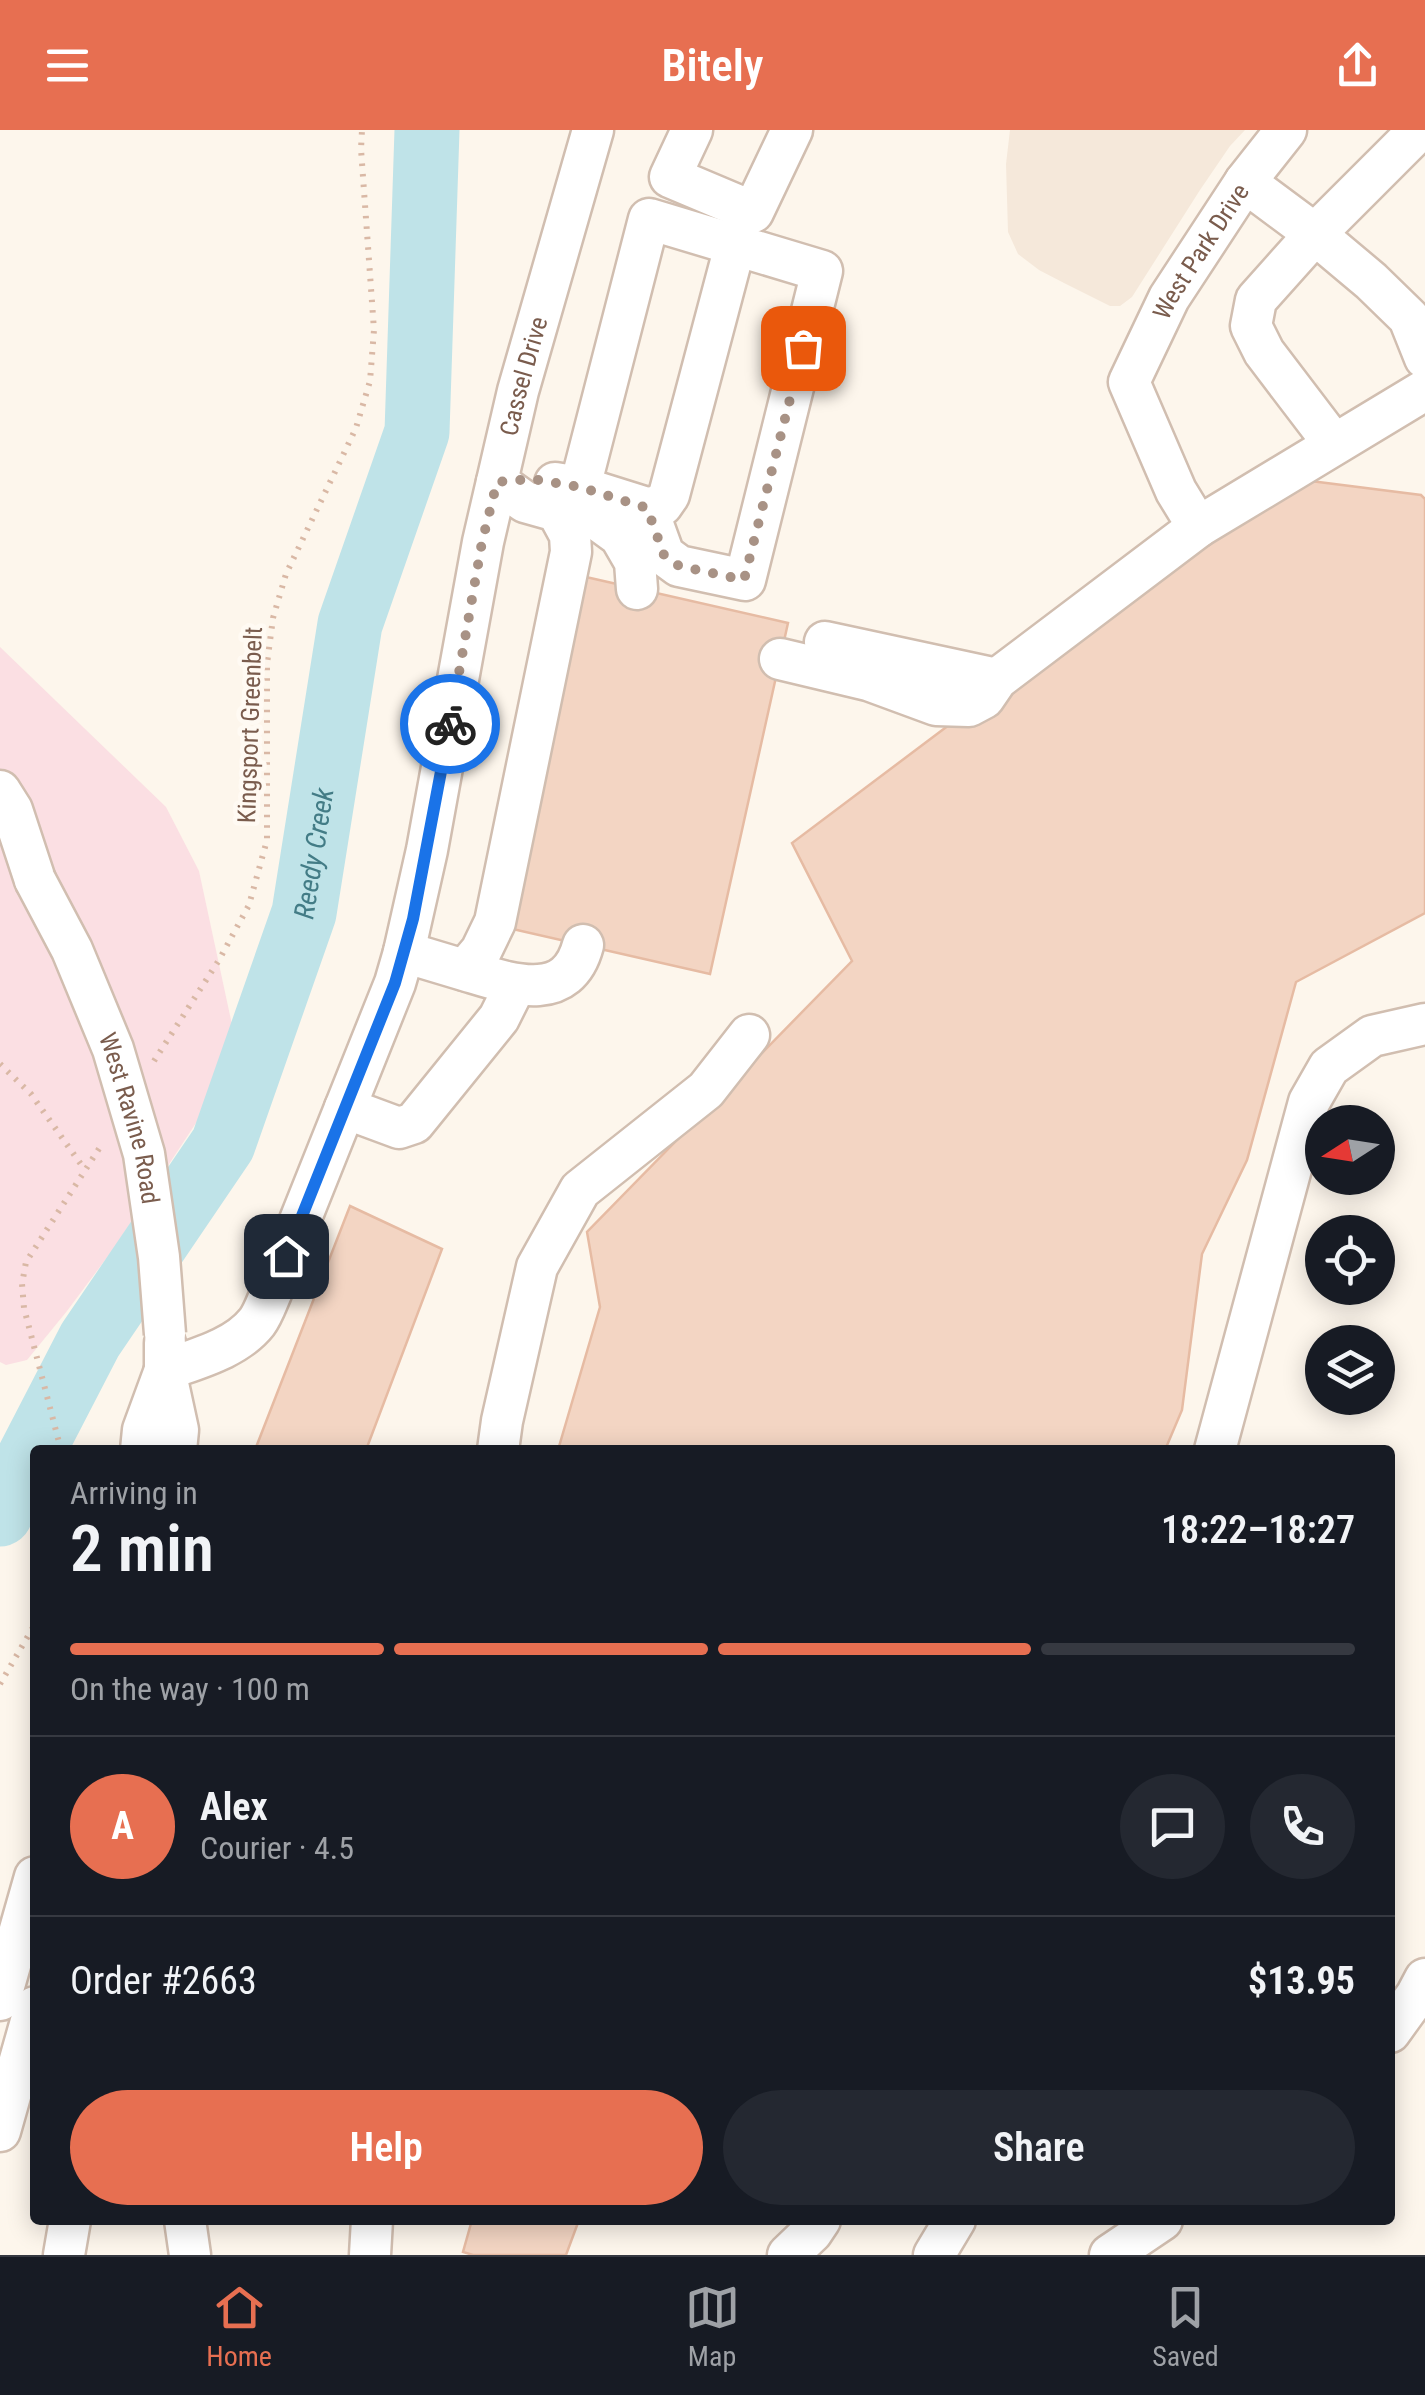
<!DOCTYPE html>
<meta charset="utf-8">
<style>
:root{--surface:#171b24;--page:#242831;--text:#f1f3f6;--muted:#9ea1a6;--line:#363941;--accent:#e76f51}
body{margin:0;font-family:"Roboto Condensed",sans-serif;background:var(--page);color:var(--text);height:100vh;display:flex;flex-direction:column;font-size:38px;white-space:nowrap}
*{box-sizing:border-box;margin:0}
p{font-size:32px;color:var(--muted)}
.icon{flex:none;width:55px;height:55px;fill:none;stroke:currentColor;stroke-width:2;stroke-linecap:round;stroke-linejoin:round}
.map{position:relative;flex:1;overflow:hidden}
.side{position:absolute;left:30px;top:1315px;width:1365px;height:780px;display:flex;flex-direction:column;background:var(--surface);border-radius:10px;box-shadow:0 5px 25px #0003}
.side>*{flex:none}
.needle{width:65px;rotate:258deg}
.buttons{position:absolute;left:1305px;top:975px;display:grid;gap:20px}
.buttons a{display:grid;place-items:center;width:90px;height:90px;border-radius:50%;background:var(--surface);box-shadow:0 5px 25px #0003;font-size:50px}
.pin{position:absolute;display:grid;place-items:center;width:85px;height:85px;color:#fff;margin:-42px;border-radius:20px;box-shadow:0 5px 15px #0006}
.courier{position:absolute;display:grid;place-items:center;width:100px;height:100px;margin:-50px;border:8px solid #1a73e8;border-radius:50%;background:#fff;color:#222;box-shadow:0 2px 12px #0007}
.overview em{font-style:normal;font-weight:600}
.overview div{display:flex;flex-direction:column-reverse}
.overview{display:flex;align-items:center;justify-content:space-between;height:170px;padding:0 40px}
h1{font-size:65px;font-weight:600;line-height:75px}
.bar{display:grid;grid-template-columns:repeat(4,1fr);gap:15px 10px;align-content:center;height:120px;padding:0 40px}
.bar i{height:12px;border-radius:8px;background:var(--line)}
.bar .on{background:var(--accent)}
.bar p{grid-column:span 4}
.line{display:flex;align-items:center;gap:25px;padding:0 40px;border-top:2px solid var(--line)}
.line div{flex:1}
.round{display:grid;place-items:center;flex:none;width:105px;height:105px;border-radius:52px;background:var(--page)}
.primary-button{display:flex;gap:20px;margin-top:auto;padding:20px 40px}
.primary-button a{flex:1;height:115px;border-radius:60px;background:var(--accent);color:#fff;font-size:40px;font-weight:600;line-height:115px;text-align:center}
.primary-button a+a{background:var(--page);color:var(--text)}
header{display:flex;justify-content:space-between;align-items:center;height:130px;padding:0 40px;background:var(--accent);color:#fff;font-size:45px;font-weight:600}
.tabs{display:flex;justify-content:space-around;align-items:center;height:140px;border-top:2px solid var(--line);background:var(--surface);font-size:28px;color:var(--muted)}
.tabs a{display:grid;justify-items:center;gap:5px}
.tabs .on{color:var(--accent)}
.map>svg:first-child{display:block}
.residential{fill:#f5e8da}
.medical{fill:#fbdfe3}
.lines{fill:none;stroke-linecap:round;stroke-linejoin:round}
.river{stroke:#bfe3e8;stroke-width:65}
.building{fill:#f3d5c3;stroke:#e6bba3;stroke-width:2.5}
.minor-casing{stroke:#d1beb0;stroke-width:45}
.path{stroke:#d9b8a5;stroke-width:6;stroke-dasharray:2.5 8;stroke-linecap:butt}
.minor{stroke:#fff;stroke-width:40}
.minor-bridge-casing{stroke:#d1beb0;stroke-width:45;stroke-linecap:butt}
.minor-bridge{stroke:#fff;stroke-width:40}
.done{stroke:#a89285;stroke-width:10;stroke-dasharray:0 18}
.route{stroke:#1a73e8;stroke-width:12}
.labels{text-anchor:middle;dominant-baseline:central;stroke-width:9;stroke-linejoin:round;paint-order:stroke}
.street-label{font-size:25px;fill:#7a5c4d;stroke:#fffaf3}
.water-label{font-size:28px;font-style:italic;fill:#437c86;stroke:#fffaf3}
</style>
<header><svg class="icon" aria-label="menu" viewBox="0 0 24 24"><path d="M4 6h16M4 12h16M4 18h16"/></svg>Bitely<svg class="icon" aria-label="share" viewBox="0 0 24 24"><path d="M12 15V3M7 8l5-5 5 5M5 13v7h14v-7"/></svg></header>
<div class="map">
<svg width="1425" height="2125" viewBox="0 0 1425 2125">
<rect width="100%" height="100%" fill="#fdf6ec"/>
<polygon class="residential" points="1010,0 1245,0 1230,16 1200,60 1132,167 1120,176 1110,176 1064,153 1039,140 1018,124 1008,102 1006,34"/>
<polygon class="medical" points="0,517 166,677 199,741 234,904 215,964 114,1118 67,1181 27,1230 6,1235 0,1232"/>
<g class="lines">
<path class="river" id="s1" d="M0 1384 90 1210 223 1014 304 783 350 494 417 302 427 0"/>
</g>
<g class="building">
<polygon points="1279,347 1421,365 1425,369 1425,783 1296,852 1247,1030 1202,1124 1182,1280 1165,1320 558,1320 600,1177 587,1102 852,831 792,713"/>
<polygon points="586,447 788,493 710,844 508,798"/>
<polygon points="350,1076 442,1119 366,1320 255,1320"/>
<polygon points="472,2090 579,2090 566,2125 473,2125 463,2122"/>
</g>
<g class="lines">
<defs>
<g id="minor">
<polyline points="692,0 670,47 753,82 792,0"/>
<polyline points="1245,52 1315,104 1371,151 1409,188 1425,228"/>
<polyline points="1334,314 1264,222 1251,196 1256,170 1315,104 1419,0"/>
<polyline points="555,353 580,357 647,378 662,375 669,365 735,116"/>
<polyline points="580,357 649,89 822,141 745,450 679,436 664,425 647,378"/>
<polyline points="557,381 598,390 620,406 635,432 637,459"/>
<polyline points="1198,397 1425,260"/>
<polyline points="825,512 997,549"/>
<path id="s2" d="M780 529 868 550 936 575 969 576 984 568 997 549 1198 397 1176 361 1129 252 1169 168 1245 52 1286 0"/>
<polyline points="0,661 12,680 35,750"/>
<path d="M404 822C424 828 444 834 464 840 508 853 567 876 583 815"/>
<polyline points="465,840 481,821 495,792 571,422 570,405 557,381 525,372 497,352"/>
<polyline points="345,978 399,998 414,993 499,888 515,856"/>
<polyline points="165,1213 165,1240 178,1300 176,1320"/>
<path id="s3" d="M165 1240C195 1229 236 1219 257 1192 263 1184 267 1172 271 1163L395 853 404 822 427 720 483 412 518 261 593 0"/>
<polyline points="141,1320 143,1300 165,1240"/>
<polyline points="498,1320 502,1291 537,1137 580,1060 706,960 749,905"/>
<polyline points="1215,1320 1309,972 1329,937 1372,906 1425,894"/>
<polyline points="0,1870 35,1747"/>
<polyline points="1390,1902 1416,1866 1425,1849"/>
<polyline points="0,2001 35,1877"/>
<polyline points="185,2090 190,2125"/>
<polyline points="64,2125 70,2090"/>
<polyline points="370,2125 372,2090"/>
<polyline points="788,2125 812,2102 820,2090"/>
<polyline points="934,2125 955,2090"/>
<polyline points="1110,2125 1162,2090"/>
</g>
</defs>
<use href="#minor" class="minor-casing"/>
<g class="path">
<polyline points="154,931 219,830 249,775 267,710 267,534 273,488 286,444 356,298 370,251 374,200 361,19 362,0"/>
<polyline points="0,934 31,964 85,1040"/>
<polyline points="61,1320 24,1178 22,1154 26,1132 102,1014"/>
<polyline points="0,1554 35,1494"/>
</g>
<use href="#minor" class="minor"/>
<defs>
<g id="minor-bridge">
<path id="s4" d="M35 750 72 820 113 919 144 1024 159 1127 165 1204"/>
</g>
</defs>
<use href="#minor-bridge" class="minor-bridge-casing"/>
<use href="#minor-bridge" class="minor-bridge"/>
</g>
<g class="lines">
<polyline class="done" points="450,594 482,412 497,352 532,349 580,357 647,378 664,425 679,436 744,450 803,218"/>
<polyline class="route" points="286,1126 395,853 413,789 450,594"/>
</g>
<g class="labels">
<g class="street-label">
<text stroke="none"><textPath href="#s2" startOffset="798">West Park Drive</textPath></text>
<text stroke="none"><textPath href="#s3" startOffset="1092">Cassel Drive</textPath></text>
<text transform="translate(250 595) rotate(-88)">Kingsport Greenbelt</text>
<text stroke="none"><textPath href="#s4" startOffset="258">West Ravine Road</textPath></text>
</g>
<g class="water-label">
<text stroke="none"><textPath href="#s1" startOffset="738">Reedy Creek</textPath></text>
</g>
</g>
</svg>
<div class="buttons">
<a><svg class="needle" viewBox="-14 -14 28 28"><path d="M0-13l5 13h-10z" fill="#e53935"/><path d="M0 13l5-13h-10z" fill="#9ea1a6"/></svg></a>
<a><svg class="icon" aria-label="locate" viewBox="0 0 24 24"><circle cx="12" cy="12" r="6"/><path d="M12 2v4M12 18v4M2 12h4M18 12h4"/></svg></a>
<a><svg class="icon" aria-label="layers" viewBox="0 0 24 24"><path d="M12 4l9 5-9 5-9-5zM3 14l9 5 9-5"/></svg></a>
</div>
<div class="pin" style="left:803px;top:218px;background:#ea580c"><svg class="icon" aria-label="bag" viewBox="0 0 24 24"><path d="M5 8h14l-1 12H6zM9 8a3 3 0 0 1 6 0"/></svg></div>
<div class="pin" style="left:286px;top:1126px;background:#1f2937"><svg class="icon" aria-label="home" viewBox="0 0 24 24"><path d="M3 11l9-7 9 7M6 9v11h12V9"/></svg></div>
<div class="courier" style="left:450px;top:594px"><svg class="icon" aria-label="bike" viewBox="0 0 24 24"><circle cx="6" cy="16" r="4"/><circle cx="18" cy="16" r="4"/><path d="M6 16l4-8h5l3 8M10 8l3 8H6M13 5h3"/></svg></div>
<section class="side">
<div class="overview"><div><h1>2 min</h1><p>Arriving in</p></div><em>18:22–18:27</em></div>
<div class="bar"><i class="on"></i><i class="on"></i><i class="on"></i><i></i><p>On the way · 100 m</p></div>
<div class="line" style="height:180px"><b class="round" style="background:var(--accent);color:#fff">A</b><div><b>Alex</b><p>Courier · 4.5</p></div><a class="round"><svg class="icon" aria-label="chat" viewBox="0 0 24 24"><path d="M4 5h16v11H9l-5 4z"/></svg></a><a class="round"><svg class="icon" aria-label="phone" viewBox="0 0 24 24"><path d="M5 4h4l2 5-3 2q2 4 5 5l2-3 5 2v4C11 20 4 13 5 4z"/></svg></a></div>
<div class="line" style="height:130px"><div>Order #2663</div><b>$13.95</b></div>
<div class="primary-button"><a>Help</a><a>Share</a></div>
</section>
</div>
<nav class="tabs">
<a class="on"><svg class="icon" aria-label="home" viewBox="0 0 24 24"><path d="M3 11l9-7 9 7M6 9v11h12V9"/></svg>Home</a>
<a><svg class="icon" aria-label="map" viewBox="0 0 24 24"><path d="M3 6l6-2 6 2 6-2v14l-6 2-6-2-6 2zM9 4v14M15 6v14"/></svg>Map</a>
<a><svg class="icon" aria-label="saved" viewBox="0 0 24 24"><path d="M7 4h10v16l-5-4-5 4z"/></svg>Saved</a>
</nav>
